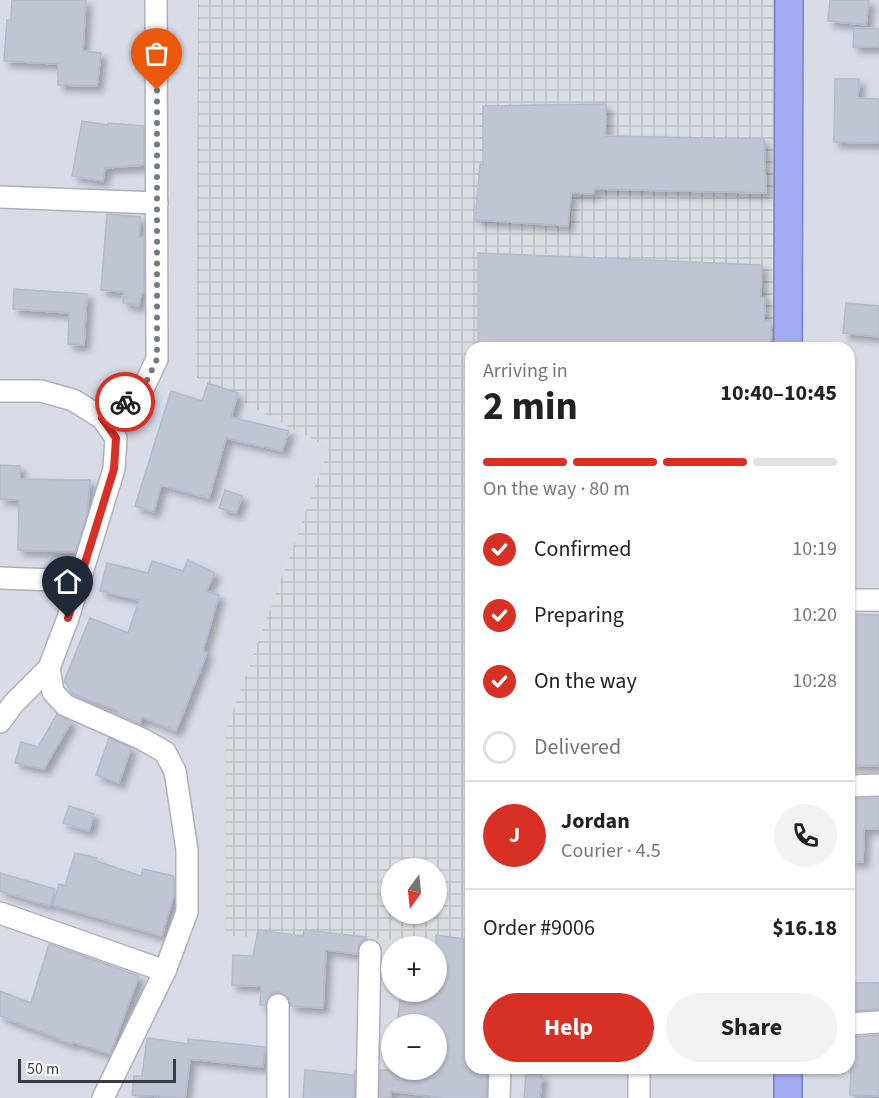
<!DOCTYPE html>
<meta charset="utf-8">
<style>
:root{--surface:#fff;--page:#f2f2f2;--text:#222;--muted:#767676;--line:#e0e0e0;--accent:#d93025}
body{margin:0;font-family:"Source Sans 3",sans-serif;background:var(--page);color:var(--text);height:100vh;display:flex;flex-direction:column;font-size:22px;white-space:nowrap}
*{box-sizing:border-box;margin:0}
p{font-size:20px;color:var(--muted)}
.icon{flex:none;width:33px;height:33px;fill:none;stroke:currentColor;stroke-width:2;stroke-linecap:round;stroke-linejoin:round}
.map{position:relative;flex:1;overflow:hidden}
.sheet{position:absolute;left:465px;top:342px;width:390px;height:732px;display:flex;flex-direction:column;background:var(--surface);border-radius:18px;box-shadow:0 2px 4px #0004}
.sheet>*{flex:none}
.needle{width:39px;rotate:195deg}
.tools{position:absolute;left:381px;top:858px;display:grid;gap:12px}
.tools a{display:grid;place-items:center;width:66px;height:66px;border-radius:50%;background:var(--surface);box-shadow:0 2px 4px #0004;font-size:30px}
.scale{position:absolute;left:18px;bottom:15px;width:158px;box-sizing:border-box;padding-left:6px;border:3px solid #383b45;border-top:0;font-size:16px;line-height:21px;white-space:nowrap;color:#383b45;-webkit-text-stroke:4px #fff;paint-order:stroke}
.pin{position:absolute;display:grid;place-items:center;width:51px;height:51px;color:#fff;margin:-62px -26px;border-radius:50% 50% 50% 0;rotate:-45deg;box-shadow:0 0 6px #0007}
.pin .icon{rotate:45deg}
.courier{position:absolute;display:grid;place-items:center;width:60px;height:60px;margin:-30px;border:4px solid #d93025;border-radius:50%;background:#fff;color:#222;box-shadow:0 2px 8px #0007}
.head em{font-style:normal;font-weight:700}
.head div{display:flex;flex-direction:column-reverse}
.head{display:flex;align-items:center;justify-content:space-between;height:102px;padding:0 18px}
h1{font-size:39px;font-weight:700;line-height:45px}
.bar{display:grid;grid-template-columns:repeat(4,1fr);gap:9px 6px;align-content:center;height:72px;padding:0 18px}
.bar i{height:8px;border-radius:4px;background:var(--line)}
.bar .on{background:var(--accent)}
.bar p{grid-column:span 4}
.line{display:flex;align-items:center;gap:15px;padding:0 18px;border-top:2px solid var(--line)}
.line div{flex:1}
.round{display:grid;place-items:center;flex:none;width:63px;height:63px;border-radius:32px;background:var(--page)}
ol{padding:0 18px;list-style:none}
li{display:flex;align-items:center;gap:18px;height:66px}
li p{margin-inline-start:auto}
li .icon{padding:6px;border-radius:50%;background:var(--accent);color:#fff;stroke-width:4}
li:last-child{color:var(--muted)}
li i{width:33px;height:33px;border:3px solid var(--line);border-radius:50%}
.cta{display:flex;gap:12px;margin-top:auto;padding:12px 18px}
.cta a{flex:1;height:69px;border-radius:36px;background:var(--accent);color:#fff;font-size:24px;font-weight:700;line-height:69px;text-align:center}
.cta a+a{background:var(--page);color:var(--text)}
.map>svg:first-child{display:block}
.residential{fill:#d8dae6;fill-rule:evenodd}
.industrial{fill:url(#industrial-grid);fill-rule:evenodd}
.building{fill:#c0c4d3;stroke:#b4b9cd;stroke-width:1.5;filter:url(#shadow)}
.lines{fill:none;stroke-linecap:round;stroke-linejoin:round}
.minor-casing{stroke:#adb0bd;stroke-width:24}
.major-casing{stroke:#7481d5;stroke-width:30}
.minor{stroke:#fff;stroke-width:21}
.major{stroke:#a3acf2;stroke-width:27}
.done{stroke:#767882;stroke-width:6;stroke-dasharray:0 10.8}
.route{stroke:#d93025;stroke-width:8}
</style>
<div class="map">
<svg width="879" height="1098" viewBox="0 0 879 1098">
<defs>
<pattern id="industrial-grid" width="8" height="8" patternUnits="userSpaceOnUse" patternTransform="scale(1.5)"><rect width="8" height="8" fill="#dadde2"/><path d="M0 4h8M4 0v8" fill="none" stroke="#bcbfc3"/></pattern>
<filter id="shadow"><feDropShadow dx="5.5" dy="5.5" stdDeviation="3" flood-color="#0004"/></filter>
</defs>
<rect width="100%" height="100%" fill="#e9eaf2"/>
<path class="residential" d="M0 0H879V1098H0ZM471 348H849V1068H471ZM392 868H436V914H392ZM392 946H436V992H392ZM392 1024H436V1070H392Z"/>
<path class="industrial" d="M198 0H792L790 348H471V941L225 936V733L329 448 196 377ZM392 868H436V914H392Z"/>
<g class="building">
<polygon points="12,0 86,0 83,51 101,53 97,86 58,85 58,64 4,61 7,20 11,20"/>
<polygon points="830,0 869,0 866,25 828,21"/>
<polygon points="854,28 879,29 879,47 853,47"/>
<polygon points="835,79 859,79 858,98 879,99 879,143 834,142"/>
<polygon points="606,104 606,136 764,139 766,193 594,189 594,194 571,193 568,226 475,220 480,164 483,164 483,106"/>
<polygon points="82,121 108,125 108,123 144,126 144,165 105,168 103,181 72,176"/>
<polygon points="107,214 140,217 139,237 144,237 144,293 141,293 139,306 123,303 124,292 101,290"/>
<polygon points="478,253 762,265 761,297 765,298 764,321 771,321 770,348 581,348 478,343"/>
<polygon points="14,289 87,294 84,345 68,344 69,313 13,309"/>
<polygon points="846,303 879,306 879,337 843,333"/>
<polygon points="208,383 238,393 231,417 289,431 282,451 226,438 209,498 161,485 154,512 135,506 171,391 202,401"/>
<polygon points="0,465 20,466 20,479 90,480 87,514 75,552 18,550 19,500 0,499"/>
<polygon points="225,490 242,496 236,513 219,508"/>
<polygon points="188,560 215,573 206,591 219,595 203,651 207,653 176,731 142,717 140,724 118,714 119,711 73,694 64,681 90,618 128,633 139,600 100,591 107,563 148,573 152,561 183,571"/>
<polygon points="849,614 879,615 879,766 849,765"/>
<polygon points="57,714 71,722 44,769 15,763 21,742 38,747"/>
<polygon points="109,738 131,748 119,783 96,775"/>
<polygon points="879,798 879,829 864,829 863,862 849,861 849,799"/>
<polygon points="69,806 94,814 89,831 63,823"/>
<polygon points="75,853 97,858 96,861 141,876 143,869 174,876 174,894 162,936 53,905 59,884 65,886"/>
<polygon points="0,873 55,889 50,906 0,891"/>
<polygon points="258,930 303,936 304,930 367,937 359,944 357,954 326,950 323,1008 291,1006 289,998 279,992 271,994 265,1005 260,1005 261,986 232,985 233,955 253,956"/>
<polygon points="436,935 471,940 471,1068 487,1068 486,1098 443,1098 391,1091 391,1098 380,1098 380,1070 436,1070 436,1023 398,1018 401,992 436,996"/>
<polygon points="49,944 139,976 110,1054 73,1042 72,1044 0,1016 0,991 31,1003"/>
<polygon points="849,983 879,983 879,1009 849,1011"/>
<polygon points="879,1035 879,1096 850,1095 852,1037"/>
<polygon points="147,1038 188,1044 188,1039 265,1047 263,1067 190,1059 185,1098 132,1095 134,1076 142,1076"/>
<polygon points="305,1070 354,1075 355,1070 354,1098 303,1098"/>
<polygon points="526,1073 542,1074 540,1098 524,1098"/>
</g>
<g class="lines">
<defs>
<g id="minor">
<polyline points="0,197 157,203"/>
<polyline points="0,391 41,391 73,400 102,418 116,438 114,469 68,618 49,668 14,703 0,722"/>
<polyline points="102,418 142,391 157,359 156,0"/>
<polyline points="0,578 79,581"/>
<polyline points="849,600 879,600"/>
<polyline points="49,668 53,692 65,705 142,739 165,752 175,771 187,850 187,912 165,971 103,1098"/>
<polyline points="849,786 879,785"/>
<polyline points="0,913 165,971"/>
<polyline points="849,1024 879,1022"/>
<polyline points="639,1068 639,1098"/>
<polyline points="278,1098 278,1005"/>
<polyline points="367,1098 370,951"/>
<polyline points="499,1098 500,1068"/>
</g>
<g id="major">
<polyline points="788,348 789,0"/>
<polyline points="788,1068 788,1098"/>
</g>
</defs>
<use href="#minor" class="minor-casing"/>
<use href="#major" class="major-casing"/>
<use href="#minor" class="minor"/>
<use href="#major" class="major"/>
</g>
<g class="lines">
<polyline class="done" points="125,402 142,391 157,359 157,90"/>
<polyline class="route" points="68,618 114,469 116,438 102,418 125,402"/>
</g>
</svg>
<div class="tools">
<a><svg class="needle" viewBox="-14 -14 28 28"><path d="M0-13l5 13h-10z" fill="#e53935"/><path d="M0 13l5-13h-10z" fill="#767676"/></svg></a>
<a>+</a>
<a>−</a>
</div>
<div class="scale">50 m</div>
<div class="pin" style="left:157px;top:90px;background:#ea580c"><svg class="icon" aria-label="bag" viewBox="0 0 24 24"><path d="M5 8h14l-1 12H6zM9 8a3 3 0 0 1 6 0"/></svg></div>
<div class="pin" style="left:68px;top:618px;background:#1f2937"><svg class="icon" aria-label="home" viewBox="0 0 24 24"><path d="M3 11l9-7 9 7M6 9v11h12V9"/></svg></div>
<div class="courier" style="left:125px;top:402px"><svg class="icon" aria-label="bike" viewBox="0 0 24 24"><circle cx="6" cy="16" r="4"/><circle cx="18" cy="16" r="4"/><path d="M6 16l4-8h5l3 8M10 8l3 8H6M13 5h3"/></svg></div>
<section class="sheet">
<div class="head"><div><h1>2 min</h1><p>Arriving in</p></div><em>10:40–10:45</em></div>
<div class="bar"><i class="on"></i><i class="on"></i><i class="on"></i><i></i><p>On the way · 80 m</p></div>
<ol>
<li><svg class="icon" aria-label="check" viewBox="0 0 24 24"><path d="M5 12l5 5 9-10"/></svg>Confirmed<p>10:19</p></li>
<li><svg class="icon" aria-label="check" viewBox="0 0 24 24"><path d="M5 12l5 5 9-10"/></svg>Preparing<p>10:20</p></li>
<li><svg class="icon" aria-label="check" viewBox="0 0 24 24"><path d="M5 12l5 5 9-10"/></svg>On the way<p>10:28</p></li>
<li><i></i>Delivered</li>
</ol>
<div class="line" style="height:108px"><b class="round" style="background:var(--accent);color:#fff">J</b><div><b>Jordan</b><p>Courier · 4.5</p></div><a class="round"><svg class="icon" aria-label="phone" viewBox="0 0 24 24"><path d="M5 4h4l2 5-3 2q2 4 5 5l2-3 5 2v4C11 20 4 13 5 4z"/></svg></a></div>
<div class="line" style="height:78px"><div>Order #9006</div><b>$16.18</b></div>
<div class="cta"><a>Help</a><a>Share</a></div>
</section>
</div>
